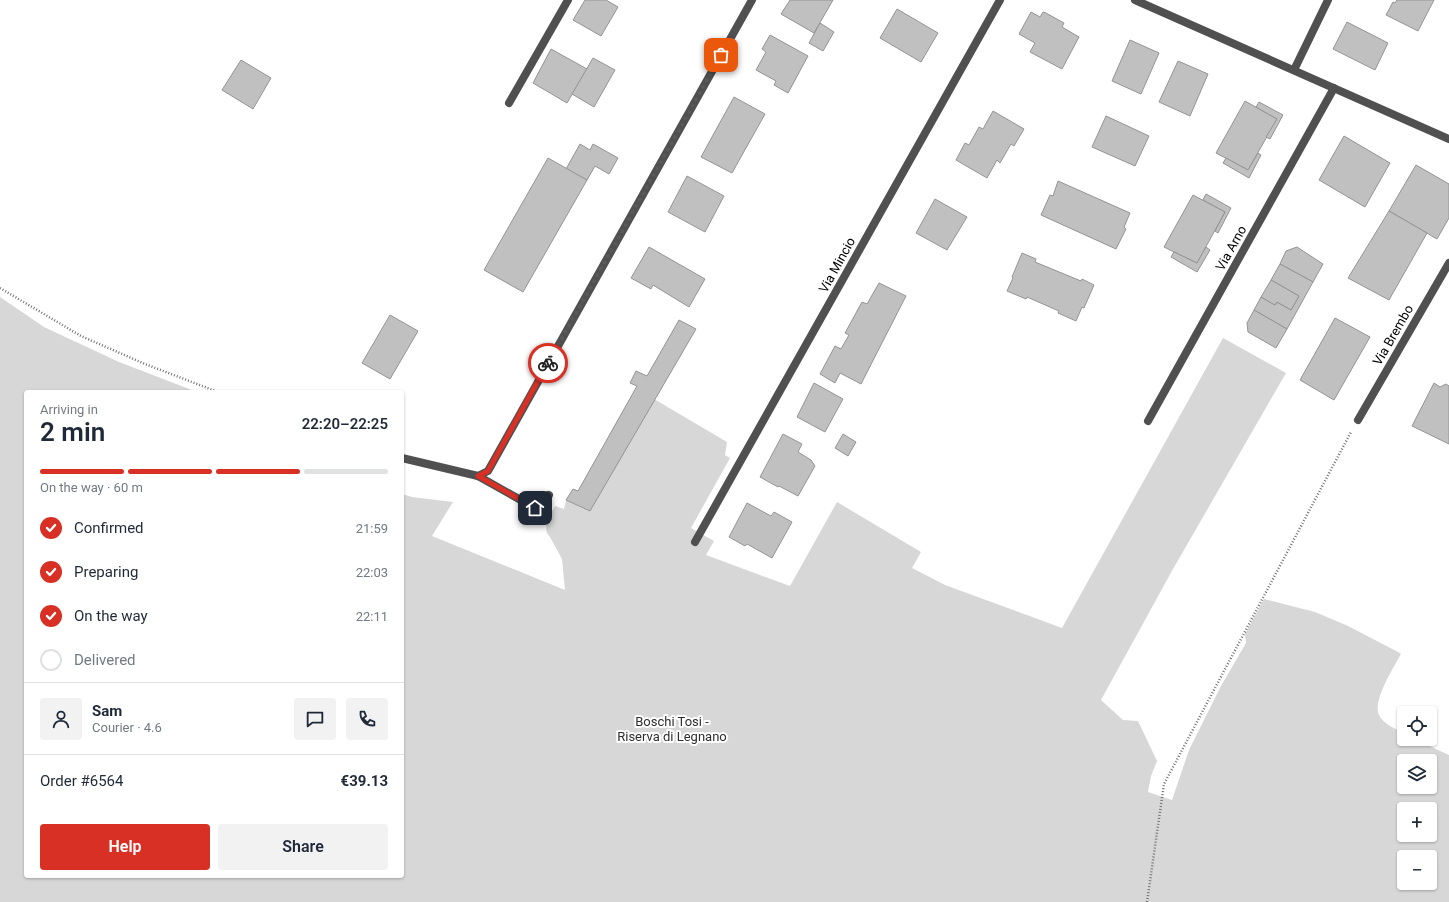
<!DOCTYPE html>
<meta charset="utf-8">
<style>
:root{--surface:#fff;--page:#f2f2f3;--text:#1f2937;--muted:#747a83;--line:#e0e1e3;--accent:#d93025}
body{margin:0;font-family:Roboto,sans-serif;background:var(--page);color:var(--text);height:100vh;display:flex;flex-direction:column;font-size:15px;white-space:nowrap}
*{box-sizing:border-box;margin:0}
p{font-size:13px;color:var(--muted)}
.icon{flex:none;width:22px;height:22px;fill:none;stroke:currentColor;stroke-width:2;stroke-linecap:round;stroke-linejoin:round}
.map{position:relative;flex:1;overflow:hidden}
.details{position:absolute;left:24px;top:390px;width:380px;height:488px;display:flex;flex-direction:column;background:var(--surface);border-radius:4px;box-shadow:0 1px 3px #0004}
.details>*{flex:none}
.tools{position:absolute;left:1397px;top:706px;display:grid;gap:8px}
.tools a{display:grid;place-items:center;width:40px;height:40px;border-radius:4px;background:var(--surface);box-shadow:0 1px 3px #0004;font-size:20px}
.pin{position:absolute;display:grid;place-items:center;width:34px;height:34px;color:#fff;margin:-17px;border-radius:8px;box-shadow:0 2px 6px #0006}
.courier{position:absolute;display:grid;place-items:center;width:40px;height:40px;margin:-20px;border:3px solid #d93025;border-radius:50%;background:#fff;color:#222;box-shadow:0 1px 5px #0007}
.overview em{font-style:normal;font-weight:600}
.overview div{display:flex;flex-direction:column-reverse}
.overview{display:flex;align-items:center;justify-content:space-between;height:68px;padding:0 16px}
h1{font-size:26px;font-weight:600;line-height:30px}
.bar{display:grid;grid-template-columns:repeat(4,1fr);gap:6px 4px;align-content:center;height:48px;padding:0 16px}
.bar i{height:5px;border-radius:3px;background:var(--line)}
.bar .on{background:var(--accent)}
.bar p{grid-column:span 4}
.line{display:flex;align-items:center;gap:10px;padding:0 16px;border-top:1px solid var(--line)}
.line div{flex:1}
.round{display:grid;place-items:center;flex:none;width:42px;height:42px;border-radius:4px;background:var(--page)}
ol{padding:0 16px;list-style:none}
li{display:flex;align-items:center;gap:12px;height:44px}
li p{margin-inline-start:auto}
li .icon{padding:4px;border-radius:50%;background:var(--accent);color:#fff;stroke-width:4}
li:last-child{color:var(--muted)}
li i{width:22px;height:22px;border:2px solid var(--line);border-radius:50%}
.button{display:flex;gap:8px;margin-top:auto;padding:8px 16px}
.button a{flex:1;height:46px;border-radius:4px;background:var(--accent);color:#fff;font-size:16px;font-weight:600;line-height:46px;text-align:center}
.button a+a{background:var(--page);color:var(--text)}
.map>svg:first-child{display:block}
.green{fill:#d7d7d7;fill-rule:evenodd}
.building{fill:#c0c0c0;stroke:#949494}
.lines{fill:none;stroke-linecap:round;stroke-linejoin:round}
.path{stroke:#727272;stroke-width:2.5;stroke-dasharray:1 2;stroke-linecap:butt}
.street{stroke:#505050;stroke-width:8}
.done{stroke:#595959;stroke-width:4;stroke-dasharray:0 7.2}
.route{stroke:#d93025;stroke-width:5}
.labels{text-anchor:middle;dominant-baseline:central;stroke-width:4;stroke-linejoin:round;paint-order:stroke}
.street-label{font-size:13px;fill:#000;stroke:#fff}
.park-label{font-size:13px;fill:#2e2e2e;stroke:#fff}
</style>
<div class="map">
<svg width="1449" height="902" viewBox="0 0 1449 902">
<rect width="100%" height="100%" fill="#fff"/>
<path class="green" d="M0 297 44 327 119 362 197 392H26V876H402V494L412 497 453 502 432 536 565 590 562 559 550 537C541 529 550 515 555 506L564 509 566 500 589 511 654 399 727 442 725 455 730 458 691 528 714 541 706 555 790 586 837 502 921 552 912 568 945 585 1062 628 1223 338 1286 373 1173 569 1101 700 1123 720 1138 721 1157 761 1151 776 1148 792 1172 800 1189 750 1221 686 1246 643 1245 634 1264 599 1315 612 1348 626 1398 652 1401 654C1394 667 1372 701 1379 715 1383 724 1396 729 1404 733V739H1414L1449 755V902H0ZM1404 761H1430V787H1404ZM1404 809H1430V835H1404ZM1404 857H1430V883H1404Z"/>
<g class="building">
<polygon points="585,0 606,0 618,7 601,36 573,20"/>
<polygon points="790,0 833,0 814,33 781,14"/>
<polygon points="1397,0 1434,0 1418,31 1386,15 1393,2 1395,3"/>
<polygon points="897,9 938,33 921,62 880,38"/>
<polygon points="1031,12 1040,17 1043,12 1046,13 1064,23 1062,27 1079,37 1062,69 1030,52 1035,43 1019,34"/>
<polygon points="1347,22 1388,43 1375,70 1333,49"/>
<polygon points="820,23 834,32 823,51 809,43"/>
<polygon points="770,35 808,56 788,93 774,85 776,81 756,70 766,52 762,49"/>
<polygon points="1130,40 1159,53 1141,94 1112,81"/>
<polygon points="551,49 587,69 567,103 533,83"/>
<polygon points="593,58 615,70 594,107 572,94"/>
<polygon points="241,60 271,78 253,109 222,90"/>
<polygon points="1178,61 1208,74 1190,116 1159,102"/>
<polygon points="734,97 765,114 732,173 701,157"/>
<polygon points="1245,101 1277,119 1248,170 1216,153"/>
<polygon points="1259,102 1283,115 1270,139 1266,137 1277,119 1256,107"/>
<polygon points="993,111 1024,129 1014,146 1011,144 1000,163 997,160 987,178 956,160 965,143 969,145 979,127 983,129"/>
<polygon points="1106,116 1149,136 1135,166 1092,147"/>
<polygon points="1344,136 1390,163 1365,207 1319,180"/>
<polygon points="580,144 590,150 593,144 618,158 609,174 595,166 587,180 566,169"/>
<polygon points="1258,153 1261,155 1249,178 1223,163 1226,158 1248,170"/>
<polygon points="548,158 587,180 523,292 484,270"/>
<polygon points="1416,165 1449,184 1449,218 1437,239 1389,211"/>
<polygon points="687,176 724,196 705,232 668,212"/>
<polygon points="1058,181 1130,213 1124,227 1126,229 1116,249 1041,215 1050,195 1053,196"/>
<polygon points="1206,194 1231,208 1218,233 1215,231 1225,212 1203,200"/>
<polygon points="1193,195 1225,212 1197,263 1164,247"/>
<polygon points="935,199 967,217 947,250 916,233"/>
<polygon points="1389,211 1427,233 1389,300 1348,278"/>
<polygon points="649,247 705,279 689,307 653,285 651,289 631,278"/>
<polygon points="1206,247 1210,250 1197,272 1171,257 1174,252 1197,263"/>
<polygon points="1297,247 1323,264 1313,282 1280,264 1286,251"/>
<polygon points="1022,253 1036,259 1035,262 1081,281 1082,279 1094,285 1084,308 1082,307 1076,321 1058,313 1059,311 1027,297 1026,299 1007,291 1013,278 1012,277"/>
<polygon points="1280,264 1313,282 1287,329 1254,310 1261,297 1275,305 1277,302 1291,310 1299,296 1271,280"/>
<polygon points="1271,280 1299,296 1291,310 1277,302 1275,305 1261,297"/>
<polygon points="879,283 906,296 861,384 840,373 835,383 820,374 835,346 841,349 849,335 845,333 862,302 867,304"/>
<polygon points="1254,310 1287,329 1276,348 1248,332 1247,323"/>
<polygon points="390,315 418,331 390,379 362,363"/>
<polygon points="1335,318 1370,337 1334,400 1300,380"/>
<polygon points="679,320 696,329 590,511 566,500 573,489 578,491 637,386 630,383 636,371 647,376"/>
<polygon points="814,383 843,399 825,432 797,417"/>
<polygon points="1434,383 1440,387 1446,384 1449,386 1449,444 1412,426"/>
<polygon points="783,434 802,444 798,452 811,460 815,466 798,496 779,486 778,487 760,477"/>
<polygon points="843,434 856,442 848,456 835,448"/>
<polygon points="747,503 771,516 774,512 792,522 772,558 747,544 745,546 729,537"/>
</g>
<g class="lines">
<g class="path">
<polyline points="0,288 81,336 145,364 218,392"/>
<polyline points="1147,902 1164,784 1351,432"/>
</g>
<g class="street">
<polyline points="1135,0 1449,139"/>
<polyline points="1294,70 1328,0"/>
<polyline points="509,103 568,0"/>
<polyline points="1358,420 1449,263"/>
<polyline points="1148,421 1334,88"/>
<polyline points="402,458 478,476 535,508 543,506 549,495"/>
<polyline points="478,476 488,471 752,0"/>
<polyline points="695,542 1000,0"/>
</g>
</g>
<g class="lines">
<polyline class="done" points="548,363 721,55"/>
<polyline class="route" points="535,508 478,476 488,471 548,363"/>
</g>
<g class="labels">
<g class="street-label">
<text transform="translate(1231 248) rotate(-61)">Via Arno</text>
<text transform="translate(837 265) rotate(-61)">Via Mincio</text>
<text transform="translate(1393 335) rotate(-60)">Via Brembo</text>
</g>
<g class="park-label">
<text x="672" y="721">Boschi Tosi -<tspan x="672" dy="15">Riserva di Legnano</tspan></text>
</g>
</g>
</svg>
<div class="tools">
<a><svg class="icon" aria-label="locate" viewBox="0 0 24 24"><circle cx="12" cy="12" r="6"/><path d="M12 2v4M12 18v4M2 12h4M18 12h4"/></svg></a>
<a><svg class="icon" aria-label="layers" viewBox="0 0 24 24"><path d="M12 4l9 5-9 5-9-5zM3 14l9 5 9-5"/></svg></a>
<a>+</a>
<a>−</a>
</div>
<div class="pin" style="left:721px;top:55px;background:#ea580c"><svg class="icon" aria-label="bag" viewBox="0 0 24 24"><path d="M5 8h14l-1 12H6zM9 8a3 3 0 0 1 6 0"/></svg></div>
<div class="pin" style="left:535px;top:508px;background:#1f2937"><svg class="icon" aria-label="home" viewBox="0 0 24 24"><path d="M3 11l9-7 9 7M6 9v11h12V9"/></svg></div>
<div class="courier" style="left:548px;top:363px"><svg class="icon" aria-label="bike" viewBox="0 0 24 24"><circle cx="6" cy="16" r="4"/><circle cx="18" cy="16" r="4"/><path d="M6 16l4-8h5l3 8M10 8l3 8H6M13 5h3"/></svg></div>
<section class="details">
<div class="overview"><div><h1>2 min</h1><p>Arriving in</p></div><em>22:20–22:25</em></div>
<div class="bar"><i class="on"></i><i class="on"></i><i class="on"></i><i></i><p>On the way · 60 m</p></div>
<ol>
<li><svg class="icon" aria-label="check" viewBox="0 0 24 24"><path d="M5 12l5 5 9-10"/></svg>Confirmed<p>21:59</p></li>
<li><svg class="icon" aria-label="check" viewBox="0 0 24 24"><path d="M5 12l5 5 9-10"/></svg>Preparing<p>22:03</p></li>
<li><svg class="icon" aria-label="check" viewBox="0 0 24 24"><path d="M5 12l5 5 9-10"/></svg>On the way<p>22:11</p></li>
<li><i></i>Delivered</li>
</ol>
<div class="line" style="height:72px"><a class="round"><svg class="icon" aria-label="person" viewBox="0 0 24 24"><circle cx="12" cy="8" r="4"/><path d="M4 21q1-7 8-7t8 7"/></svg></a><div><b>Sam</b><p>Courier · 4.6</p></div><a class="round"><svg class="icon" aria-label="chat" viewBox="0 0 24 24"><path d="M4 5h16v11H9l-5 4z"/></svg></a><a class="round"><svg class="icon" aria-label="phone" viewBox="0 0 24 24"><path d="M5 4h4l2 5-3 2q2 4 5 5l2-3 5 2v4C11 20 4 13 5 4z"/></svg></a></div>
<div class="line" style="height:52px"><div>Order #6564</div><b>€39.13</b></div>
<div class="button"><a>Help</a><a>Share</a></div>
</section>
</div>
